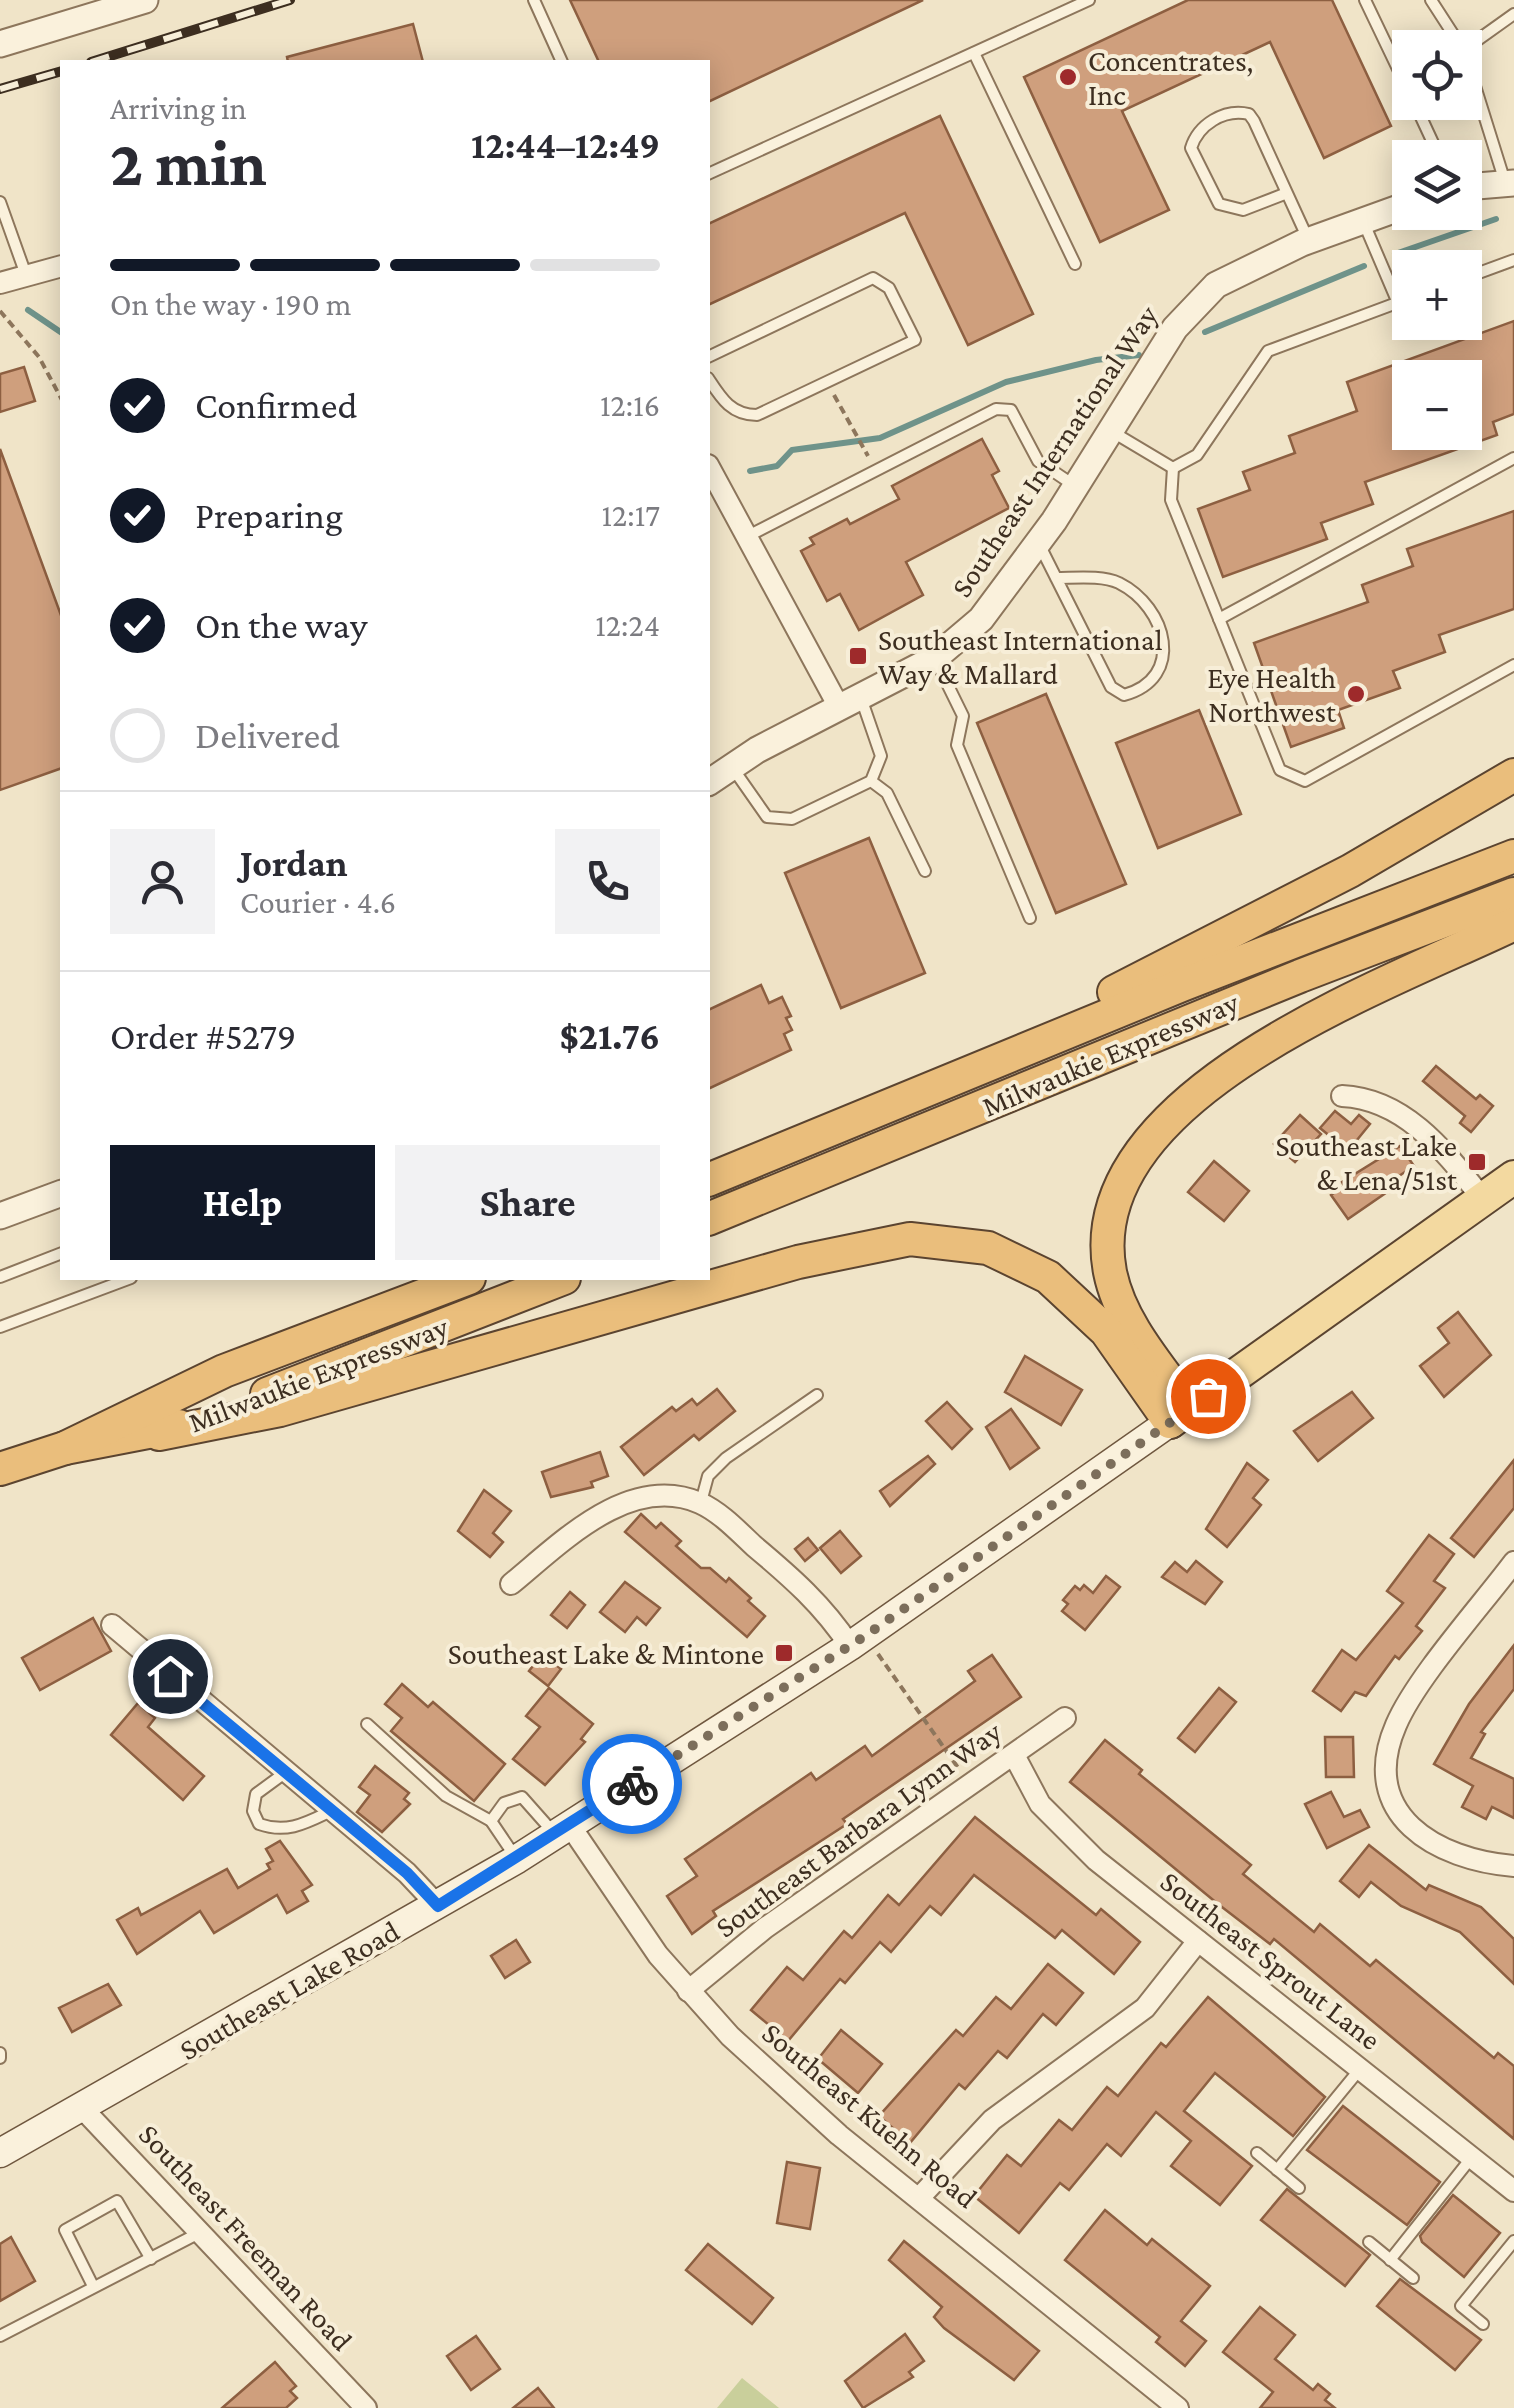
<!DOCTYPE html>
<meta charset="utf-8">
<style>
:root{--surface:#fff;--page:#f2f2f3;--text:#2b2b33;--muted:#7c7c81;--line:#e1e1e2;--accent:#111827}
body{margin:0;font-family:"Crimson Pro",serif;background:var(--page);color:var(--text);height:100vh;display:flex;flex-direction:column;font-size:38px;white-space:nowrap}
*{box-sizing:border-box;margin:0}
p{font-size:32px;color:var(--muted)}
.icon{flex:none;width:55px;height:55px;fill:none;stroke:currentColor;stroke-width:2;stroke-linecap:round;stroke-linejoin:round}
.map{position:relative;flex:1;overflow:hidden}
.drawer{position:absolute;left:60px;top:60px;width:650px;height:1220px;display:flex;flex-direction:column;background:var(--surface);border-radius:0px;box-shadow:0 5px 25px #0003}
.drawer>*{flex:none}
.controls{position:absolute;left:1392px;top:30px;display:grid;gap:20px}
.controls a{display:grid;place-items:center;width:90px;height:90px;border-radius:0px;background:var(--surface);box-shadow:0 5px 25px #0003;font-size:50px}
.pin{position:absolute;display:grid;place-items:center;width:85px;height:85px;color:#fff;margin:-42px;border:5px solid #fff;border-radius:50%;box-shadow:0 2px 10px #0007}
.courier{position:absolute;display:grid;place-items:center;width:100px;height:100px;margin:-50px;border:8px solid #1a73e8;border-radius:50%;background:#fff;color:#222;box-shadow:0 2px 12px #0007}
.head em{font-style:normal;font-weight:700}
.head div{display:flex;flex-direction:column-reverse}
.head{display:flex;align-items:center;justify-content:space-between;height:170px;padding:0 50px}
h1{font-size:65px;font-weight:700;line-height:75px}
.bar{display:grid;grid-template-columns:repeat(4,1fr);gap:15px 10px;align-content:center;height:120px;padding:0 50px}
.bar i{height:12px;border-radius:8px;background:var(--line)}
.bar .active{background:var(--accent)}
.bar p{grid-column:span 4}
.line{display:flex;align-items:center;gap:25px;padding:0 50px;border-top:2px solid var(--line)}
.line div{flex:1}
.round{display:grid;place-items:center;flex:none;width:105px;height:105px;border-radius:0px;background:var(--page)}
ol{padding:0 50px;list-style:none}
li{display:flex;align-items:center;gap:30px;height:110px}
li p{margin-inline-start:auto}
li .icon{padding:10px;border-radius:50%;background:var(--accent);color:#fff;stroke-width:4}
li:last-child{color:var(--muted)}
li i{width:55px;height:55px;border:5px solid var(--line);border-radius:50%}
.button{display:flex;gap:20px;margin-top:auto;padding:20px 50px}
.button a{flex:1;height:115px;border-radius:0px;background:var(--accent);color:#fff;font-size:40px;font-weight:700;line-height:115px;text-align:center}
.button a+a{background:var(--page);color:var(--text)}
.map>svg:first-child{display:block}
.green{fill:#c9cf9b}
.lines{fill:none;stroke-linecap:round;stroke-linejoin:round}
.stream{stroke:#6f938a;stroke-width:6}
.building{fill:#cf9f7d;stroke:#8d5f41;stroke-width:2.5;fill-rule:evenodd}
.service-casing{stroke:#8d765c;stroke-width:14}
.minor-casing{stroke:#8d765c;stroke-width:24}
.tertiary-casing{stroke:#8d765c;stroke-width:29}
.secondary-casing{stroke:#6f573f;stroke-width:31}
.primary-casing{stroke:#5b4430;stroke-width:36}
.trunk-casing{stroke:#5b4430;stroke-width:36}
.path{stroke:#8d765c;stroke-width:4;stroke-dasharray:8 5;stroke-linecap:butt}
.service{stroke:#faf1dc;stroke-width:10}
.minor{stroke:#faf1dc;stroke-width:20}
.tertiary{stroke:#faf1dc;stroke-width:25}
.secondary{stroke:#faf1dc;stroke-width:28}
.primary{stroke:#f3d9a0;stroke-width:32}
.trunk{stroke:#eabe7c;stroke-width:32}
.rail-casing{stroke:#3d2e20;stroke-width:10}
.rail{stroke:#f7eed8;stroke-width:6;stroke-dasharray:19;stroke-linecap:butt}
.done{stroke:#7c6e5b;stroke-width:10;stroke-dasharray:0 18}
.route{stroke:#1a73e8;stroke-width:12}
.poi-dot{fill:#9e2a2b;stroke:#f7eed8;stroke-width:4}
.labels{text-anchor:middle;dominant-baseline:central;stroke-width:8;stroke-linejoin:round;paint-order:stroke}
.poi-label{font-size:30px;fill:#3d2e20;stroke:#f7eed8;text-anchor:end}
.street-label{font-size:30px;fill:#3d2e20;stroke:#f7eed8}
</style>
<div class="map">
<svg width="1514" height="2408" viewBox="0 0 1514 2408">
<rect width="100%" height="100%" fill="#f0e4c8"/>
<polygon class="green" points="742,2378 779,2408 717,2408"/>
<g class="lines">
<g class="stream">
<polyline points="1395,254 1496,219"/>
<polyline points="28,310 62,333"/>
<polyline points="1205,332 1364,266"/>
<polyline points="750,471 777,466 792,450 880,438 1006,382 1096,360 1139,355"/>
</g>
</g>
<g class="building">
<polygon points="570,0 923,0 708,102 708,62 599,62"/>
<polygon points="1188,0 1332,0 1391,126 1324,158 1270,42 1122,111 1169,210 1100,242 1024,77"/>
<polygon points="413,24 423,62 288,62 287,57"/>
<polygon points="940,116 1033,314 968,345 905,213 708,305 708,224"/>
<path d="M1514 321V414L1493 422 1497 435 1365 482 1373 504 1321 523 1327 539 1223 577 1198 509 1250 490 1243 472 1295 453 1289 436 1357 411 1347 382ZM1410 378H1465V432H1410Z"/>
<polygon points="24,367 35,401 0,412 0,374"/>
<polygon points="982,439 999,471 992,475 1009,508 906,562 923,595 859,630 840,594 827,601 801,551 814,544 810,538 847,519 850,524 899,499 892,486"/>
<polygon points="0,449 62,618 62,768 0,790"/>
<polygon points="1514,511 1514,609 1439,635 1445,652 1393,671 1400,688 1338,710 1344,728 1291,747 1254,643 1368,602 1362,585 1413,566 1407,549"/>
<polygon points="1046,694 1126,884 1056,913 977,723"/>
<polygon points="1199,710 1241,814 1158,848 1116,743"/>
<polygon points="869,838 925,973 841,1008 785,873"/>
<polygon points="761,985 769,1003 782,997 791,1016 786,1018 792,1030 784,1034 791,1050 708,1089 708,1010"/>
<polygon points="1436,1066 1476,1099 1480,1095 1493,1106 1471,1132 1460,1123 1465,1116 1423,1081"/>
<polygon points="1335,1111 1351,1124 1359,1115 1370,1124 1348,1151 1320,1128"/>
<polygon points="1300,1115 1321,1134 1295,1162 1274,1144"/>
<polygon points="1400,1146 1414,1166 1387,1184 1390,1190 1348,1219 1331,1195 1344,1186 1342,1182"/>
<polygon points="1214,1161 1249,1191 1224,1221 1188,1192"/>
<polygon points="1458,1312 1491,1355 1444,1397 1420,1366 1449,1343 1438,1328"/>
<polygon points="1025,1356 1082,1390 1061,1425 1005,1392"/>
<polygon points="717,1389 735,1411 699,1440 694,1435 644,1475 621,1447 672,1407 676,1411 692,1399 697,1405"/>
<polygon points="1352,1392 1373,1418 1318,1461 1294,1431"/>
<polygon points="947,1402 972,1429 952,1449 926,1421"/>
<polygon points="1011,1409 1039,1448 1010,1469 986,1427"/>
<polygon points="600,1452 608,1476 591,1482 593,1487 551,1497 542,1472"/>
<polygon points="928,1456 935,1464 890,1506 880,1491"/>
<polygon points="1514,1460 1514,1508 1474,1557 1451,1538"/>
<polygon points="1247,1463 1268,1480 1253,1498 1261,1505 1227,1547 1206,1529"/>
<polygon points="484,1490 511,1511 493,1533 503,1542 490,1557 458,1531"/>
<polygon points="641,1514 656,1528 661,1523 681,1541 676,1546 701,1568 710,1568 726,1582 729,1578 751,1598 748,1601 765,1616 747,1637 625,1532"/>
<polygon points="840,1531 861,1556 841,1573 820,1548"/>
<polygon points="1429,1535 1454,1554 1434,1581 1445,1588 1416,1626 1422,1631 1399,1659 1395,1656 1366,1696 1355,1692 1341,1711 1313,1691 1342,1650 1356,1660 1403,1603 1387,1591"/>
<polygon points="808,1538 818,1550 805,1561 795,1549"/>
<polygon points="1196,1561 1222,1582 1205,1604 1162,1577 1175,1562 1187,1572"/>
<polygon points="1106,1576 1120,1587 1085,1630 1062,1611 1068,1604 1063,1600 1075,1586 1080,1590 1084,1585 1093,1593"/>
<polygon points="625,1582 660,1608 646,1625 637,1617 625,1632 600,1612"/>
<polygon points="570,1592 585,1605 567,1628 551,1615"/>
<polygon points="93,1618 111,1651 40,1690 22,1658"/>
<polygon points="1514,1645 1514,1689 1481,1732 1485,1734 1471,1758 1514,1779 1514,1818 1492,1807 1486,1819 1462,1807 1473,1786 1434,1764 1469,1704"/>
<polygon points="542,1654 561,1669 548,1686 529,1671"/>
<polygon points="992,1655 1021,1697 843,1819 847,1824 713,1911 716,1916 692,1934 667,1896 697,1876 685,1859 811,1773 816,1780 865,1746 872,1756 975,1681 968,1671"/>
<polygon points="402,1684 428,1707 433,1702 505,1764 474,1801 391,1731 402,1718 385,1704"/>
<polygon points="549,1688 593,1724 581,1739 585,1742 545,1785 513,1759 540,1727 526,1716"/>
<polygon points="1219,1688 1236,1702 1195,1752 1178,1738"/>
<polygon points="138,1703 155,1718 148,1727 204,1776 183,1800 111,1735"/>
<polygon points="1325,1737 1353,1737 1354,1777 1326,1777"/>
<polygon points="1105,1740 1142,1770 1139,1774 1251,1865 1243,1874 1314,1932 1320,1924 1370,1966 1376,1960 1494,2058 1498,2053 1514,2066 1514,2139 1274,1939 1270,1944 1218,1904 1070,1782"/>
<polygon points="375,1766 409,1793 404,1799 410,1804 382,1832 357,1812 370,1795 359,1787"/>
<polygon points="1331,1792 1344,1817 1360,1810 1369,1827 1327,1848 1305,1804"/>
<polygon points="975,1817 1096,1915 1101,1909 1140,1942 1114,1974 1062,1930 1055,1938 974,1875 941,1915 930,1906 891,1952 880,1942 845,1983 840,1979 788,2041 751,2010 787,1967 803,1980 844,1931 852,1938 888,1895 899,1905"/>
<polygon points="280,1841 312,1885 302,1891 308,1901 287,1913 277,1895 214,1933 200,1911 137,1954 117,1920 138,1908 141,1915 227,1869 238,1888 270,1869 267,1864 273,1861 266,1849"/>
<polygon points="1369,1845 1426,1890 1429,1885 1481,1907 1514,1939 1514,1984 1460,1932 1401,1906 1371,1882 1359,1897 1340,1881"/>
<polygon points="516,1940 530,1962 505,1978 491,1956"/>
<polygon points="1048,1964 1083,1993 1056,2025 1043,2014 1007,2058 998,2051 965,2089 959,2084 910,2143 879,2116 956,2030 963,2036 996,1997 1011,2009"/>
<polygon points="108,1984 121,2005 72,2032 59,2008"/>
<polygon points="1208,1997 1325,2097 1293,2136 1215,2073 1184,2111 1252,2166 1220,2205 1171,2166 1191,2141 1156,2112 1121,2156 1107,2144 1069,2190 1060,2183 1019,2233 974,2196 1007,2155 1021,2166 1059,2120 1072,2130 1107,2087 1118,2096 1161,2043 1166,2047"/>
<polygon points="841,2030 882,2064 858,2093 818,2059"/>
<polygon points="1343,2106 1440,2182 1407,2225 1307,2150"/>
<polygon points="787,2162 820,2168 810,2229 777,2223"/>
<polygon points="1287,2189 1370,2255 1345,2286 1261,2220"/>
<polygon points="1453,2195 1500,2233 1464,2277 1422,2242 1420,2236"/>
<polygon points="1105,2210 1147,2245 1152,2239 1210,2286 1181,2321 1206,2341 1185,2366 1156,2342 1160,2337 1065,2260"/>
<polygon points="11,2237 35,2281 0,2301 0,2244"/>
<polygon points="904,2241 1039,2351 1014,2380 944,2328 934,2317 942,2307 889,2260"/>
<polygon points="708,2244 773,2298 752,2324 686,2270"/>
<polygon points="1400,2279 1481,2340 1455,2370 1377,2306"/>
<polygon points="1260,2307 1295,2335 1275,2359 1313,2390 1318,2384 1330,2394 1325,2400 1335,2408 1260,2408 1273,2392 1223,2352"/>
<polygon points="905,2334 924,2361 909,2372 913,2377 863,2408 845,2381"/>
<polygon points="476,2336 500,2369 471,2390 447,2356"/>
<polygon points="275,2362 296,2386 290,2391 297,2398 286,2408 222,2408"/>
<polygon points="538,2388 554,2408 513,2408"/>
</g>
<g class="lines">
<defs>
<g id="service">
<polyline points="534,0 562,62"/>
<polyline points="1365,0 1410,94"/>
<polyline points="1431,0 1462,48"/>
<polyline points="1465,49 1514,14"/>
<polyline points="974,53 1075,264"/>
<polyline points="1465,54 1505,182"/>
<polyline points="1414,102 1440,158"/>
<polyline points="708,174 1089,0"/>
<path d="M1287 193 1243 210 1219 204 1191 148C1198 125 1224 108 1249 114L1254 121 1308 239"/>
<polyline points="0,202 26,275"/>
<polyline points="1363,221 1398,303"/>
<polyline points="1465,278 1514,260"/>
<path d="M708 357 873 278 889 288 915 340 757 415C731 415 721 398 708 378"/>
<polyline points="1111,431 1173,468"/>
<polyline points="1173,468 1171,500 1280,770 1305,781 1514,665"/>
<polyline points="1173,468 1197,455 1268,351 1410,298"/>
<polyline points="746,537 996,409 1011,410 1038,461 1075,486"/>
<path d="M1039 544 1111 687 1124 695C1186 678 1167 607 1119 583 1102 575 1075 578 1056 578"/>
<polyline points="1219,619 1514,458"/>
<polyline points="935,659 963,716 957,745 1030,918"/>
<polyline points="732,767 767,817 792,819 871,781 881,756 861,698"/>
<polyline points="871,781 887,793 925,871"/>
<polyline points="0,1277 62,1253"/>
<polyline points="0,1327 131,1278"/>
<polyline points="701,1502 708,1476 726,1458 817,1395"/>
<polyline points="367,1724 446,1796 491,1821 516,1858"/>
<path d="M286 1772 256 1794 253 1811 259 1824C287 1834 306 1823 331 1811"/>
<polyline points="491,1821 504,1803 522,1797 553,1832"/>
<polyline points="0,2053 0,2058"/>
<polyline points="1257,2153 1299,2188"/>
<polyline points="1277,2170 1360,2069"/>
<polyline points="1369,2242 1413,2278"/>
<polyline points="1390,2260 1472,2157"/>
<polyline points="93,2286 65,2230 117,2201 151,2259"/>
<polyline points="1483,2324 1461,2306 1514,2241"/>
<polyline points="0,2336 199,2233"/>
</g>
<g id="minor">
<polyline points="0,283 62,266"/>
<polyline points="708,465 839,707"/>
<path d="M1342 1096C1406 1099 1446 1153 1483 1199"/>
<path d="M1514 1562C1481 1606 1416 1678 1396 1725 1357 1815 1437 1860 1514 1866"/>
<path d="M511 1584C560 1544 629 1472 700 1503 720 1512 738 1531 754 1546 791 1577 823 1605 850 1646"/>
<polyline points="112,1625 407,1873 438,1906"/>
<polyline points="1014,1755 1040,1804 1096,1860 1514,2191"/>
<polyline points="569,1824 658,1955 730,2036 839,2135 1178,2408"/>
<polyline points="688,1991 765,1928 1065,1718"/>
<polyline points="82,2108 366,2408"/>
<polyline points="920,2197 992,2120 1145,2008 1198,1941"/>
</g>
<g id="tertiary">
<polyline points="0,44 145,0"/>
<polyline points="1465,187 1514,183"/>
<polyline points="708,783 757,750 935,658 981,619 1054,521 1175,328 1216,285 1302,243 1410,204"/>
<polyline points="0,1216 62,1193"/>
</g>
<polyline id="secondary" points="0,2153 517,1859 850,1646 1170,1422"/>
<polyline id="primary" points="1170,1422 1514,1177"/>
<g id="trunk">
<polyline points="1114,992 1350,871 1514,775"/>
<polyline points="708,1180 1182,985 1514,856"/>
<polyline points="708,1219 1300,976 1514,894"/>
<polyline points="267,1394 564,1278"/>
<path d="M1190 1409C1160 1367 1120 1323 1110 1272 1076 1095 1390 984 1514 924"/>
<polyline points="159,1434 280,1410 798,1262 910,1239 988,1248 1048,1277 1106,1331 1170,1422"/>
<polyline points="65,1448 179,1426"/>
<polyline points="0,1469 65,1448 224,1371 469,1278"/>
</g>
</defs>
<use href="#service" class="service-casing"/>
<use href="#minor" class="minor-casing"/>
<use href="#tertiary" class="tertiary-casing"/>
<use href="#secondary" class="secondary-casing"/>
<use href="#primary" class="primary-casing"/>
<use href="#trunk" class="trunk-casing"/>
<g class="path">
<polyline points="0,311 39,357 62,400"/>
<polyline points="834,395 868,456"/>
<polyline points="878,1654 959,1769"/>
</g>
<use href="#service" class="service"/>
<use href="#minor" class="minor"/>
<use href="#tertiary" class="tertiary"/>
<use href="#secondary" class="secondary"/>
<use href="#primary" class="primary"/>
<use href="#trunk" class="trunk"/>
<defs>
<g id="rail">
<polyline points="91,62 290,0"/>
<polyline points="0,89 62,71"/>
</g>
</defs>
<use href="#rail" class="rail-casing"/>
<use href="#rail" class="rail"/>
</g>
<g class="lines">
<polyline class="done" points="632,1784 865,1636 1208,1396"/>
<polyline class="route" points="170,1676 407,1873 438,1906 632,1784"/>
</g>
<g class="poi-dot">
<circle cx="1068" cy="77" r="10"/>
<rect x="848" y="646" width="20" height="20" rx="5"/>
<circle cx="1356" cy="694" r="10"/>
<rect x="1467" y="1152" width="20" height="20" rx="5"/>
<rect x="774" y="1643" width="20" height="20" rx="5"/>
</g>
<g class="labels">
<g class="poi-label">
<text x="1088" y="60" text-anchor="start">Concentrates,<tspan x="1088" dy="34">Inc</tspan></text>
<text x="878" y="639" text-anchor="start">Southeast International<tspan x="878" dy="34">Way &amp; Mallard</tspan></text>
<text x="1336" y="677">Eye Health<tspan x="1336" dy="34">Northwest</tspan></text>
<text x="1457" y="1145">Southeast Lake<tspan x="1457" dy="34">&amp; Lena/51st</tspan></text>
<text x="764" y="1653">Southeast Lake &amp; Mintone</text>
</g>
<g class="street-label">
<text transform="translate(1054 451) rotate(-56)">Southeast International Way</text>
<text transform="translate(1110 1054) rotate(-23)">Milwaukie Expressway</text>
<text transform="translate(318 1374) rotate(-21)">Milwaukie Expressway</text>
<text transform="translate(858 1829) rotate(-36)">Southeast Barbara Lynn Way</text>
<text transform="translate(1271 1960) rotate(38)">Southeast Sprout Lane</text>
<text transform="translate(289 1990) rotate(-30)">Southeast Lake Road</text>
<text transform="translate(870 2115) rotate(40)">Southeast Kuehn Road</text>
<text transform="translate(246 2237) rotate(47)">Southeast Freeman Road</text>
</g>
</g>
</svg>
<div class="controls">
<a><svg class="icon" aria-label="locate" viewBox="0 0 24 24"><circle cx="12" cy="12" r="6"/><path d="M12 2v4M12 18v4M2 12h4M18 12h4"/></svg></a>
<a><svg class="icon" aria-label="layers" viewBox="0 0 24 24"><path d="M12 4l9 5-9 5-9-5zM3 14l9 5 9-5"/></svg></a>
<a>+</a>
<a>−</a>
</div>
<div class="pin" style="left:1208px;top:1396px;background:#ea580c"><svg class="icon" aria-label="bag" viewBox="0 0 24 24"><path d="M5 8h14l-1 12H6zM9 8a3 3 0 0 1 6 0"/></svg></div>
<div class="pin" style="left:170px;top:1676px;background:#1f2937"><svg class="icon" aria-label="home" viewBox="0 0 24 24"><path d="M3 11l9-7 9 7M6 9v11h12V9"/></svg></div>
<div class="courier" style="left:632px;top:1784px"><svg class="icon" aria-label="bike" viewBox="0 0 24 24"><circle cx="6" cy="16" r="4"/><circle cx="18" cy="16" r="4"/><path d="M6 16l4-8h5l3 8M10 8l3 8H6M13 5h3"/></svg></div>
<section class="drawer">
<div class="head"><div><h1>2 min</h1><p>Arriving in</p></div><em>12:44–12:49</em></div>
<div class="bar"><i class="active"></i><i class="active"></i><i class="active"></i><i></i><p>On the way · 190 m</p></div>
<ol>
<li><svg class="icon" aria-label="check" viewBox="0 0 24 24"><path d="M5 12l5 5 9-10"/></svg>Confirmed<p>12:16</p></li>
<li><svg class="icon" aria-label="check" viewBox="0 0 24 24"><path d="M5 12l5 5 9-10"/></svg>Preparing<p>12:17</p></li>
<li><svg class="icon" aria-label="check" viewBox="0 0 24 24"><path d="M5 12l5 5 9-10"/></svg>On the way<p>12:24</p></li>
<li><i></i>Delivered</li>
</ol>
<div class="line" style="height:180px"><a class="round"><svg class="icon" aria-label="person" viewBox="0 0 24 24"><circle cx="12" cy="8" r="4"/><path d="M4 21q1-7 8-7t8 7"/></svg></a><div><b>Jordan</b><p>Courier · 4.6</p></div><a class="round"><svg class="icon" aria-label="phone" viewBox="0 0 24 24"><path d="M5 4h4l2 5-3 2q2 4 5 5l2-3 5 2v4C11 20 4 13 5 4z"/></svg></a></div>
<div class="line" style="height:130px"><div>Order #5279</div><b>$21.76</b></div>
<div class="button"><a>Help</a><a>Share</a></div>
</section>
</div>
